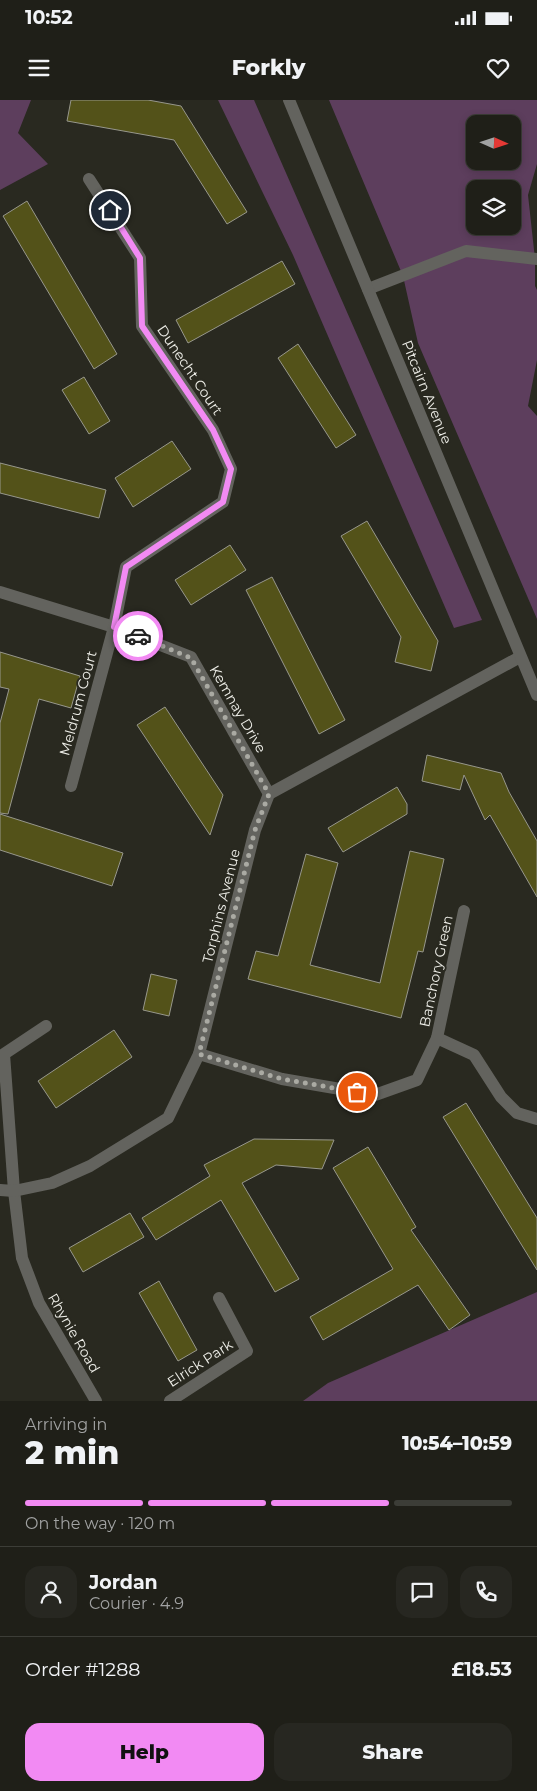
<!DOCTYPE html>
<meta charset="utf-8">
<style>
:root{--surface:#1f1f18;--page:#272721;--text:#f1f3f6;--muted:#a1a2a2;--line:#3c3d37;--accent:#f28af3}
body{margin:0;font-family:Montserrat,sans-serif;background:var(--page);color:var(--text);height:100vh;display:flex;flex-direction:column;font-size:19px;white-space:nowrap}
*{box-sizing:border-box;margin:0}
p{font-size:16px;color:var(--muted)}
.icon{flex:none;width:28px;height:28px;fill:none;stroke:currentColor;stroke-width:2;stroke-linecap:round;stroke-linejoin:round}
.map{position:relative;height:1301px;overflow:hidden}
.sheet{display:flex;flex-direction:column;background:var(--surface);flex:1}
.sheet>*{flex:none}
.needle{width:32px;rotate:93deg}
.fabs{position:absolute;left:466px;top:15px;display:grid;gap:10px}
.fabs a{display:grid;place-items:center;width:55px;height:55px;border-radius:10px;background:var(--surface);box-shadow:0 2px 8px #0003,0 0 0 1px var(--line);font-size:25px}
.pin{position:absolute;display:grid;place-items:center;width:42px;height:42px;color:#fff;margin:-21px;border:2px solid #fff;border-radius:50%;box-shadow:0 1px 5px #0007}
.courier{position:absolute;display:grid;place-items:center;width:50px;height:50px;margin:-25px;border:4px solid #f28af3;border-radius:50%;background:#fff;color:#222;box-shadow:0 1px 6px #0007}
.headline em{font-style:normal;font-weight:800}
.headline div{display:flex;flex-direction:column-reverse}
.headline{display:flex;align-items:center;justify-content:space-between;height:85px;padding:0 25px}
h1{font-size:32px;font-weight:800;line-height:38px}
.bar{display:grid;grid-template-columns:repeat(4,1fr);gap:8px 5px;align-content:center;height:60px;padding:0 25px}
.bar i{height:6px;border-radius:4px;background:var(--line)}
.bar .current{background:var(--accent)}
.bar p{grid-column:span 4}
.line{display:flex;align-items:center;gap:12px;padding:0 25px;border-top:1px solid var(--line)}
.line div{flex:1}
.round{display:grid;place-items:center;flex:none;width:52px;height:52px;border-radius:15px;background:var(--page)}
.action{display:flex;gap:10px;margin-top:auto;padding:10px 25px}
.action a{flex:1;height:58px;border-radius:15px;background:var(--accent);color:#111;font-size:20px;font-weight:800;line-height:58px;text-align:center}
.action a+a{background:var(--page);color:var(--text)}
.status{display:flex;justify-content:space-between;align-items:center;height:35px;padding:0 25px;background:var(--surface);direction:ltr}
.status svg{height:14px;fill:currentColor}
header{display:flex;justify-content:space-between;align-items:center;height:65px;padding:0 25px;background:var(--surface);font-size:22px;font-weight:800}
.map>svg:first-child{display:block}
.green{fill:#5d3e5d;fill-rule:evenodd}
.building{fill:#535219;stroke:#97978c}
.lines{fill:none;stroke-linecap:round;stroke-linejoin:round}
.minor{stroke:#63635e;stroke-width:12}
.tertiary{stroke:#63635e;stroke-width:12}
.done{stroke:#aaaaa3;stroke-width:5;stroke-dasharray:0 9}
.route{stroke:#f28af3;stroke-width:6}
.labels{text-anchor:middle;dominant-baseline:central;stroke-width:4;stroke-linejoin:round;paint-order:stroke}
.street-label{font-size:14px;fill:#efefe9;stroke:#292920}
</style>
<div class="status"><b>10:52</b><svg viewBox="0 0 49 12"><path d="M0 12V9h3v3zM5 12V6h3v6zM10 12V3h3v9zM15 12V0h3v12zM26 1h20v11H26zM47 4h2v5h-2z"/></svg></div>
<header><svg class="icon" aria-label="menu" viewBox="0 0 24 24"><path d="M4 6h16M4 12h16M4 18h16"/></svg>Forkly<svg class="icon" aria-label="heart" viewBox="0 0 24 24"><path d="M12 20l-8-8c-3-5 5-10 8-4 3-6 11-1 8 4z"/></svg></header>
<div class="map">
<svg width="537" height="1301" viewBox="0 0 537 1301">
<rect width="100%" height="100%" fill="#292920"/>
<g class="green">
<polygon points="0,0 31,0 18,33 48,64 0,90"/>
<polygon points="218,0 254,0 482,520 454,528 293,155"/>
<path d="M329 0H537V64L528 95 535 159V186L537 190V260L528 306 537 316V519L418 243 403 176ZM475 24H512V61H475ZM475 89H512V126H475Z"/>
<polygon points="537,1192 537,1301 303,1301 328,1283"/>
</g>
<g class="building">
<polygon points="71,0 148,0 181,6 247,112 227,124 174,40 67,21"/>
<polygon points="27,101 117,254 94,269 3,116"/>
<polygon points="282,161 295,184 188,243 176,220"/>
<polygon points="298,244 356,335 336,348 278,258"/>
<polygon points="84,277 110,321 89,334 62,290"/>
<polygon points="172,341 191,369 133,407 115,378"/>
<polygon points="0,363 106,390 99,418 0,393"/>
<polygon points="367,421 438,541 431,571 395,562 401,537 341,436"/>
<polygon points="230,445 246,470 191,505 175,480"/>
<polygon points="272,477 345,620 319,634 246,490"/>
<polygon points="0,552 80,576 71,608 39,599 8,714 0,713 0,623 9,589 0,587"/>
<polygon points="165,607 223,695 210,735 137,625"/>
<polygon points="427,655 501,673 509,692 537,741 537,797 490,715 485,720 464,675 460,690 422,681"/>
<polygon points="397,687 407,704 407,714 343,752 328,728"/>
<polygon points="0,714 123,753 112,786 0,750"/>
<polygon points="410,751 444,759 423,852 418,851 401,918 248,879 256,851 278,856 306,754 338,763 310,865 380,883"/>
<polygon points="151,874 177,880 169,916 143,910"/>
<polygon points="114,930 132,957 56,1008 38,981"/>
<polygon points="466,1003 537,1118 537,1170 443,1017"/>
<polygon points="254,1039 334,1040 322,1069 276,1065 242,1083 299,1179 275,1192 221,1100 156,1140 142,1118 210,1076 204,1065"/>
<polygon points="368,1047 416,1127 411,1130 470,1215 449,1230 418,1185 323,1240 310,1217 393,1169 333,1068"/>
<polygon points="130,1113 144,1137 83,1172 69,1148"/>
<polygon points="159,1181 197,1250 178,1261 139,1193"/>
</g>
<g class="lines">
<g class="minor">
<polyline points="368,189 466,151 537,159"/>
<polyline points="0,492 114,527 191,557 269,694"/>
<polyline points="71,686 114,527 126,467 223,402 231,369 213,330 142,226 140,158 89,79"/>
<polyline points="46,926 4,954 14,1091 22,1158 39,1203 96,1301"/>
<polyline points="437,938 474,955 501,997 517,1013 537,1019"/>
<polyline points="199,954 282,979 375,995 417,980 437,938 464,811"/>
<polyline points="0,1090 14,1091 52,1083 90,1066 168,1018 199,954 255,730 269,694 520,557"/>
<polyline points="170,1301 247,1251 219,1198"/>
</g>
<polyline class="tertiary" points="289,0 537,595"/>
</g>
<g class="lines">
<polyline class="done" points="138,536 191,558 269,694 255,730 199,954 282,979 357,992"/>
<polyline class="route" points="110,110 140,158 142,226 213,330 231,369 223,402 126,467 114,527 138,536"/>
</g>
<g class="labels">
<g class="street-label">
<text transform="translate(190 270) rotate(56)">Dunecht Court</text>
<text transform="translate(427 292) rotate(68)">Pitcairn Avenue</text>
<text transform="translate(78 603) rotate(-75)">Meldrum Court</text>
<text transform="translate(238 609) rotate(60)">Kemnay Drive</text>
<text transform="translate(221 806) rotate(-76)">Torphins Avenue</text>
<text transform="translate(436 871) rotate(-78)">Banchory Green</text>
<text transform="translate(74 1233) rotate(60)">Rhynie Road</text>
<text transform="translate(200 1263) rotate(-33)">Elrick Park</text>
</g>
</g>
</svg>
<div class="fabs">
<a><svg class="needle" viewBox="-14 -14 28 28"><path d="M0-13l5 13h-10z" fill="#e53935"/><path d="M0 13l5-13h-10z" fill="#a1a2a2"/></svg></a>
<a><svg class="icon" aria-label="layers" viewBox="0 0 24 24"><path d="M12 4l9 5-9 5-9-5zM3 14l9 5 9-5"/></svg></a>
</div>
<div class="pin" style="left:357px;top:992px;background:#ea580c"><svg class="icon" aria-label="bag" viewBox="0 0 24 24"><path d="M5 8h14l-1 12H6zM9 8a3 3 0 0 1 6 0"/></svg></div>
<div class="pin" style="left:110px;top:110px;background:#1f2937"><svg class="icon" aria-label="home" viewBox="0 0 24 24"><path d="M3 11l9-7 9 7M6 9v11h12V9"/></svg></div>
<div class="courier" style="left:138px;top:536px"><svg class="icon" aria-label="car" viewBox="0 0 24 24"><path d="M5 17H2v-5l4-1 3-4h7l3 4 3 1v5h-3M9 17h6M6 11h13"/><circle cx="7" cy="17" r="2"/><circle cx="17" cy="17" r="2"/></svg></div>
</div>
<section class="sheet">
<div class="headline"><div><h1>2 min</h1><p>Arriving in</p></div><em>10:54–10:59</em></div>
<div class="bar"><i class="current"></i><i class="current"></i><i class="current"></i><i></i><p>On the way · 120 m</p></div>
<div class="line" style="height:90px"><a class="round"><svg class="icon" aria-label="person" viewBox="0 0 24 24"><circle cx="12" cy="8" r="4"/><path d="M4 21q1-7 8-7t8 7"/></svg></a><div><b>Jordan</b><p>Courier · 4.9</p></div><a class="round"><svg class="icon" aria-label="chat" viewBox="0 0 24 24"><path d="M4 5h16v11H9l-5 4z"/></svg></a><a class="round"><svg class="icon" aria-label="phone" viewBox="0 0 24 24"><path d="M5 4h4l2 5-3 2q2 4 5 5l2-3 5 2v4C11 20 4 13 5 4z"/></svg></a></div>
<div class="line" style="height:65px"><div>Order #1288</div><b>£18.53</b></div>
<div class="action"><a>Help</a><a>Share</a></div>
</section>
